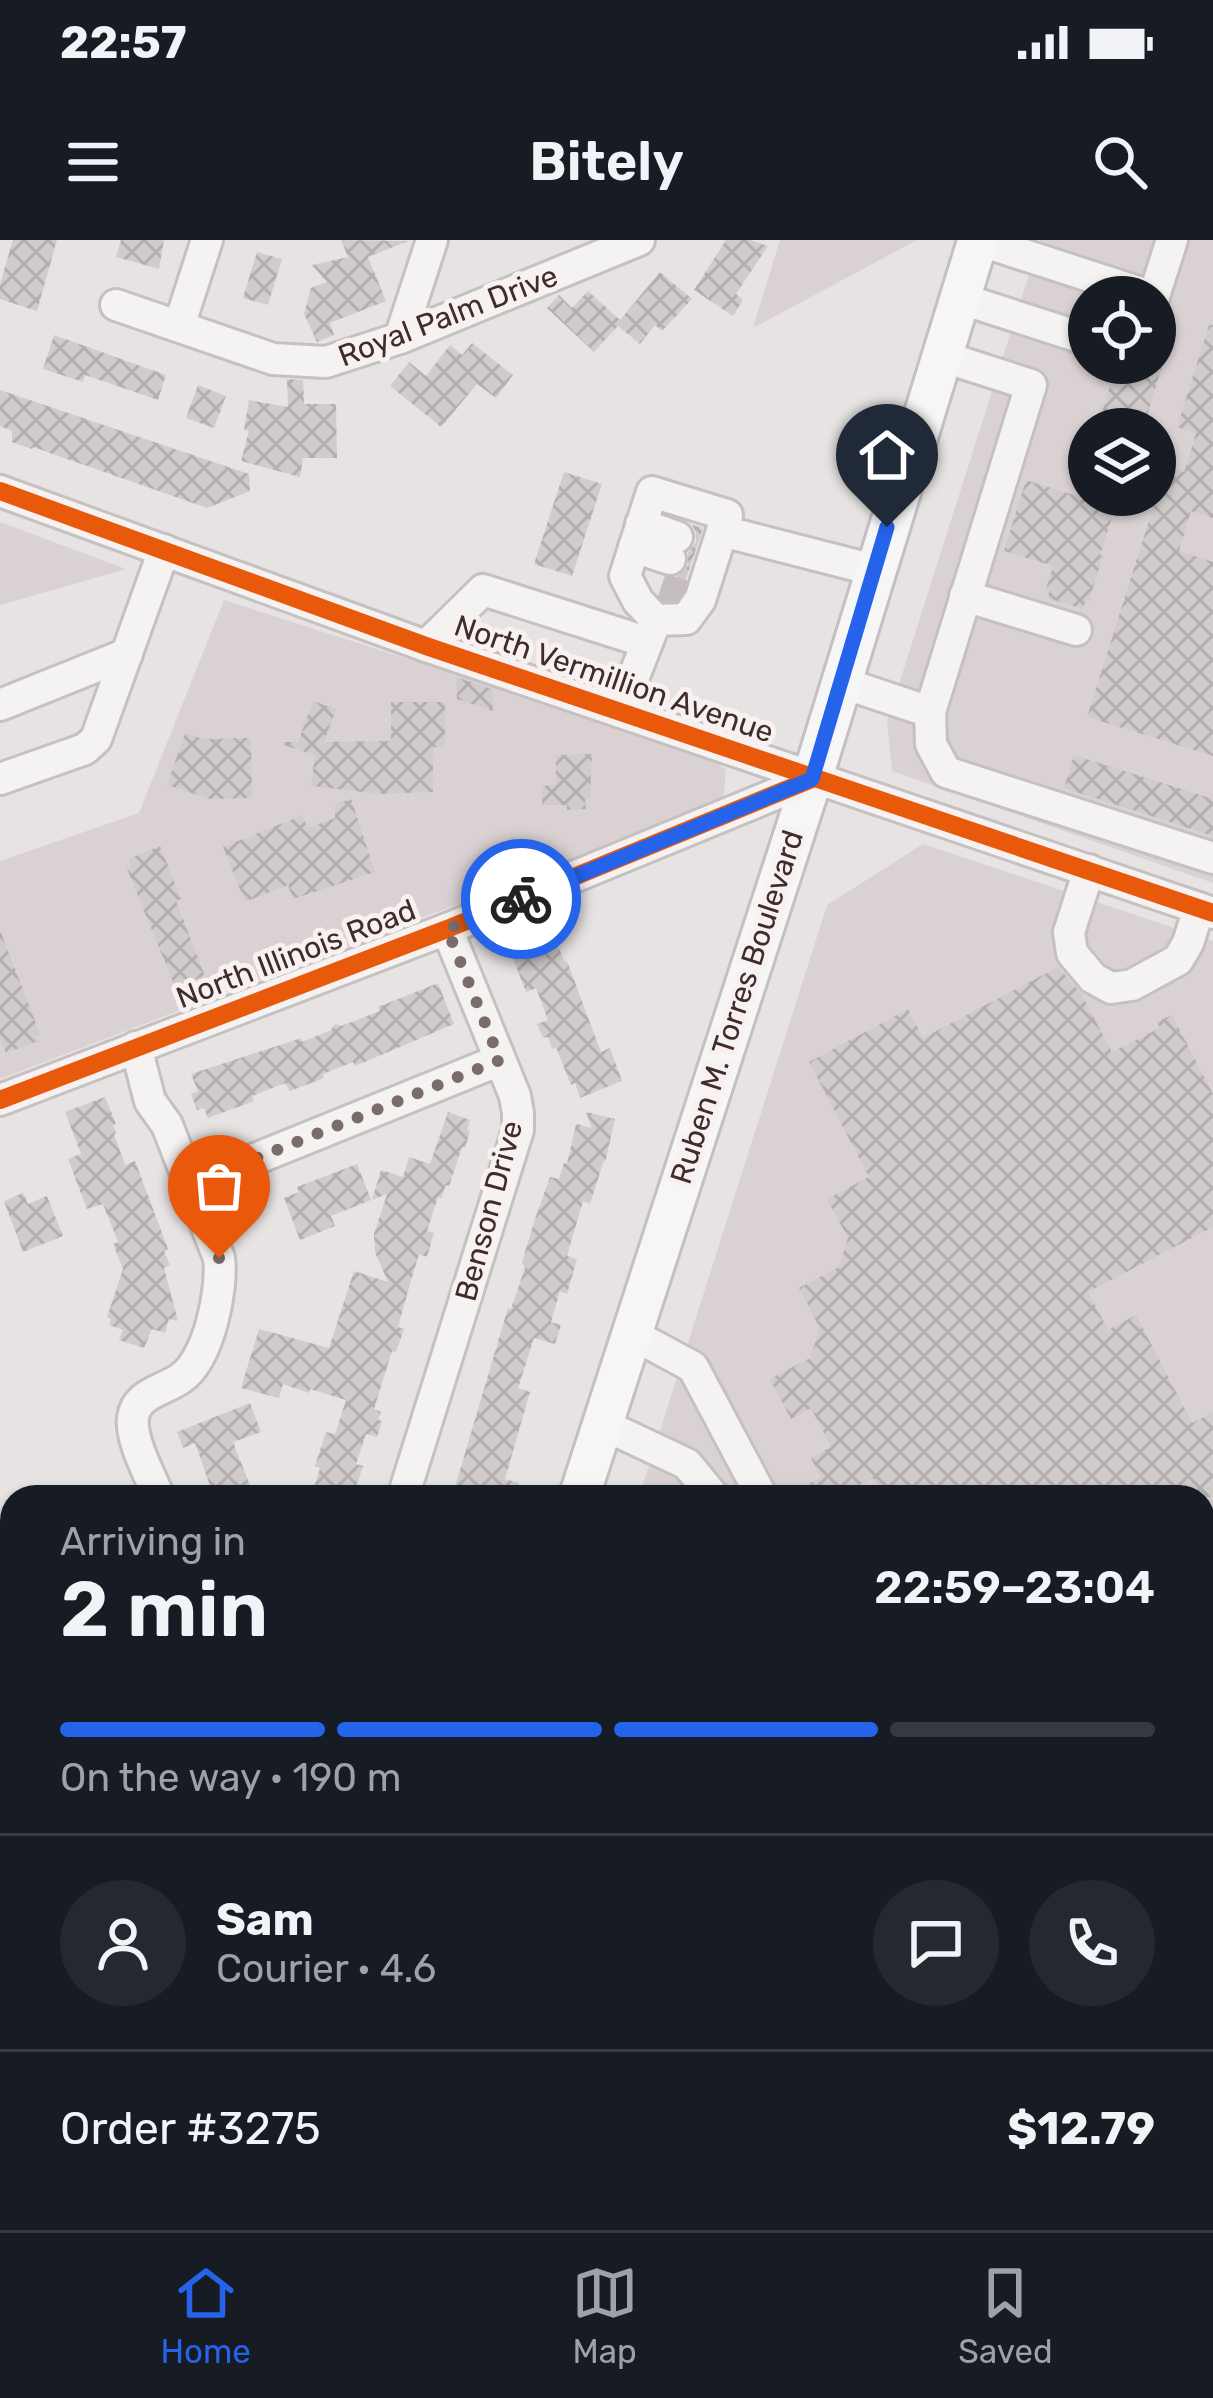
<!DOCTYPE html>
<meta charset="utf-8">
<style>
:root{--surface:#171b24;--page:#242831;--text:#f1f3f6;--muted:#9ea1a6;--line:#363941;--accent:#2563eb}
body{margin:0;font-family:Rubik,sans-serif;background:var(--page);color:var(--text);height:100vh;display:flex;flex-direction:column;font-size:45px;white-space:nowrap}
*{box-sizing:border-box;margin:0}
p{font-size:39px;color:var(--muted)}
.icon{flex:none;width:66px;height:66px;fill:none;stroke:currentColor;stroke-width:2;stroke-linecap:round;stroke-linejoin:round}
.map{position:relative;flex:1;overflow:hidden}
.panel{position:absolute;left:0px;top:1245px;width:1215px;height:747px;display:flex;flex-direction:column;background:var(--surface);border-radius:36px 36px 0 0;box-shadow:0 3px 9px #0004}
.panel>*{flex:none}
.controls{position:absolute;left:1068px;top:36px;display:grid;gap:24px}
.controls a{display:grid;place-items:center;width:108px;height:108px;border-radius:50%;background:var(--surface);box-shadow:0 3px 9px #0004;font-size:60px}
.pin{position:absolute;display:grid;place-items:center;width:102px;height:102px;color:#fff;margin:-123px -51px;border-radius:50% 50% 50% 0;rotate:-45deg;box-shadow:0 0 12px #0007}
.pin .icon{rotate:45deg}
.courier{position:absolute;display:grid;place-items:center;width:120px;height:120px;margin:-60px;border:9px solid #2563eb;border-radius:50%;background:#fff;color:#222;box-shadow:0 3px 15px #0007}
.overview em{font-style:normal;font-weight:600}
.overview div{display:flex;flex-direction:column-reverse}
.overview{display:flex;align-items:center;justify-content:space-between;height:204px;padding:0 60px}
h1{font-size:78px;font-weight:600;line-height:90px}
.bar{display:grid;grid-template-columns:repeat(4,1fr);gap:18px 12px;align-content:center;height:144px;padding:0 60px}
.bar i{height:15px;border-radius:9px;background:var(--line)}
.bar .active{background:var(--accent)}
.bar p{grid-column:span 4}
.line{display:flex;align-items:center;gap:30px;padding:0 60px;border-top:3px solid var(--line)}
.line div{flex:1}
.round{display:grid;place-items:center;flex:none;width:126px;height:126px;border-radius:63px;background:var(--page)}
.status{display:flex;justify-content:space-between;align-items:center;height:84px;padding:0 60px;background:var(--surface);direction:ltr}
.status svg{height:33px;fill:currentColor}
header{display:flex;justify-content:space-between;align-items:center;height:156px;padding:0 60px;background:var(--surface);font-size:54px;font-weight:600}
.menu{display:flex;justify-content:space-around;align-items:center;height:168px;border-top:3px solid var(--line);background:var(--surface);font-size:33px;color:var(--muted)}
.menu a{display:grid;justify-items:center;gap:6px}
.menu .active{color:var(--accent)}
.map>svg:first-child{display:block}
.built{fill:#dad2d2;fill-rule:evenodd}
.pitch{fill:#d5d1da}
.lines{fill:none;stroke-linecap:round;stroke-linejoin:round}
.canal{stroke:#d1b3b4;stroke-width:21}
.building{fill:url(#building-cross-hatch)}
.minor-tunnel{stroke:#c6bebe;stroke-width:30;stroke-dasharray:30 15;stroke-linecap:butt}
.minor-casing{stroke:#c5c1c1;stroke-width:36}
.major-casing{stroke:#c5c0bf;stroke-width:45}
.minor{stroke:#f5f2f2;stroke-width:30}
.major{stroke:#f7f6f6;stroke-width:39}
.cycleway-casing{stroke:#f7f1f1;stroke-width:26}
.cycleway{stroke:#e8590c;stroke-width:18}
.done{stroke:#7a6c6b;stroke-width:12;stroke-dasharray:0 21.6}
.route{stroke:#2563eb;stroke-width:15}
.labels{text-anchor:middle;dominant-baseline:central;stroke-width:10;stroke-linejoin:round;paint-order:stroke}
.street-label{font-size:30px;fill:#402c2a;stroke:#f7f1f1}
</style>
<div class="status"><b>22:57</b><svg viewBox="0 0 49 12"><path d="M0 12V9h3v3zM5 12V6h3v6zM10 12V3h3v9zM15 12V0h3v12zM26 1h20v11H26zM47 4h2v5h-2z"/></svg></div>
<header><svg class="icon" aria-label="menu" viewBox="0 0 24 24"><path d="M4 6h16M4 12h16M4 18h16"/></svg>Bitely<svg class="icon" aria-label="search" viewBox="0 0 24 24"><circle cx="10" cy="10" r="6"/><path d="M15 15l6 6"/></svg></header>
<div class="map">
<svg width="1213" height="1990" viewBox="0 0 1213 1990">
<defs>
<pattern id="building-cross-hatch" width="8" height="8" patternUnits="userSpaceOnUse" patternTransform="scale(3)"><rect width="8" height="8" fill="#d0cccb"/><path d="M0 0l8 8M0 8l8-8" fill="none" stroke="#b4afae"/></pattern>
</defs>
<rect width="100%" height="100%" fill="#e7e3e3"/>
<g class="built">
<polygon points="780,0 917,0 753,88"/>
<path d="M1040 0H1213V643L892 531 887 482ZM1089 57H1155V123H1089ZM1089 189H1155V255H1089Z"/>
<polygon points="0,282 126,329 0,365"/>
<polygon points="224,360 710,516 726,530 723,563 0,839 0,621 139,573"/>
<polygon points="923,604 1213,701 1213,1859 1203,1857 1203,1257 639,1257 827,665"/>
</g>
<polygon class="pitch" points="1203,1666 1213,1669 1213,1829 1203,1826"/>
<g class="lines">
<g class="canal">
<polyline points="0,1856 12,1856"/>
<polyline points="1203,1892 1213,1894"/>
</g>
</g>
<g class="building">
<polygon points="13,0 57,0 37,71 0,59 0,44"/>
<polygon points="121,0 164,0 159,29 116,17"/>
<polygon points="341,0 408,1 368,17 386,61 330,83 334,95 317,102 304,74 311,48 327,42 312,25 348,17"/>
<polygon points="726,0 750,0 768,6 736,54 743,60 733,76 694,50"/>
<polygon points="257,12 282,19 268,65 243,58"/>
<polygon points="660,32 692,59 662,91 655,85 640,104 618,86 594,112 547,68 559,55 572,68 588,51 620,80"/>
<polygon points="1209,85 1213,85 1213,278 1191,271 1179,311 1213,322 1213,516 1087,477 1166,227 1184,232 1196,193 1177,187"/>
<polygon points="54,95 166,135 158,160 85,135 83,142 43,129"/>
<polygon points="472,103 513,135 496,158 477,144 441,187 390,146 409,122 426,136 450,105 462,115"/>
<polygon points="1117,123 1163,123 1143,189 1097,189"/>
<polygon points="287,139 303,140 304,164 336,164 337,218 303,218 300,237 241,221 249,191 244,190 249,160 288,167"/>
<polygon points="198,145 226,156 214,188 186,178"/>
<polygon points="0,150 249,234 250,251 207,268 33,207 32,209 12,202 12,191 0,186"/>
<polygon points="564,232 602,244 572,336 534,324"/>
<polygon points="1026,240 1115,268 1100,315 1103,316 1089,361 1086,360 1083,369 1047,358 1050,350 1046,349 1053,326 1004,311"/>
<polygon points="692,285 703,288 682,351 676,360 664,360 659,355 664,338 675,338 688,326 688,313 696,302 696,292"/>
<polygon points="456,437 492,449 493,471 457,459"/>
<polygon points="313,461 336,469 324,502 391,501 391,462 445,462 445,507 433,507 433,552 381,554 311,546 315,515 283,505 284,502 298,502"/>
<polygon points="185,493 204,499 251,498 252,558 210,559 167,545"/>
<polygon points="592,514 590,559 585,559 586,569 567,570 567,565 542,565 542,546 556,545 556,515"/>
<polygon points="1074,515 1213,559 1213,596 1064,548"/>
<polygon points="351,559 375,632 293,659 288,645 245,662 223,607 303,575 307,588 335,578 335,564"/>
<polygon points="160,606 181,659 176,661 205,736 175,747 127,629 131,627 128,619"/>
<polygon points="547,682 565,722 567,721 601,812 610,808 622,841 580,858 575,843 571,845 556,807 552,809 548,797 543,798 537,784 548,780 536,748 526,752 505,698"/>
<polygon points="0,690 40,794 36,796 38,801 6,813 0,797"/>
<polygon points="1058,727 1081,753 1112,812 1160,788 1157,782 1172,775 1213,854 1213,987 1088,1052 1108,1090 1136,1075 1192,1183 1213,1172 1213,1257 883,1257 873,1238 837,1257 784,1257 821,1237 811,1218 831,1207 811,1168 791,1179 770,1139 810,1118 820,1088 799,1048 839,1027 848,998 827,959 869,937 809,822 908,769 923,798"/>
<polygon points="438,743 454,784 355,826 353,822 323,834 324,838 290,851 285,843 252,856 254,861 208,878 204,868 197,870 191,854 198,851 191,834 301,798 302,802 331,790 335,784 341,786 380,771 378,767"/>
<polygon points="105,857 116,884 113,885 116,893 114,894 125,925 135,921 168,1009 164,1011 170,1025 164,1028 178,1081 169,1079 165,1093 152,1089 144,1108 119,1100 123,1090 109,1085 111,1079 107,1077 123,1029 113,1004 118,1002 103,964 87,969 68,919 81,914 65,872"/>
<polygon points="448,872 470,880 467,890 470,891 465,908 462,907 449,946 446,945 441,958 438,957 427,991 434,993 427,1017 419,1014 410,1044 398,1087 404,1089 396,1112 392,1111 374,1169 381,1172 378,1180 382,1181 377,1197 366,1194 356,1224 363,1226 353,1257 311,1257 320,1228 315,1226 326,1192 335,1194 346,1160 310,1149 309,1153 283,1144 279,1158 241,1148 259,1089 329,1108 354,1031 388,1042 375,1012 374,994 387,954 372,960 381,930 403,937 409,917 430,924"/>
<polygon points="586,872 615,879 605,923 604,920 590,964 583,961 567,1016 577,1019 567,1054 560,1051 551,1082 561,1085 555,1104 534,1098 518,1148 530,1152 505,1239 519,1243 515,1257 452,1257 505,1078 508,1068 511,1069 525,1028 522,1022 535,979 550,937 559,939 564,923 567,924 576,884 592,888"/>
<polygon points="357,924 371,960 331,976 335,986 300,1000 284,958 299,952 297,947"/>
<polygon points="23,953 28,964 47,956 63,996 23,1012 4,961"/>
<polygon points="250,1163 261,1192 233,1202 251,1248 245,1250 247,1257 214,1257 195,1203 183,1208 177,1192"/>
</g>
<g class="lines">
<polyline class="minor-tunnel" points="661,348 689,357"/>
<defs>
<g id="minor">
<polyline points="978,0 1154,57"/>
<polyline points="1154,56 1172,0"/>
<polyline points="959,58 1089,100"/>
<polyline points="116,65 273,119 326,122 400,98 639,0"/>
<polyline points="179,86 207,0"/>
<polyline points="400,98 432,0"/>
<polyline points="0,251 426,406 1213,673"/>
<polyline points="641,284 677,297"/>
<polyline points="634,307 670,319"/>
<polyline points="965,356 1076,390"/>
<polyline points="656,380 638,361 625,336 652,252 727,275 722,291"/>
<polyline points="426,406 483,350 646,402"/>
<polyline points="840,442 930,472 931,504 946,532 1213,618"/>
<polyline points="0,465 127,414"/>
<polyline points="620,472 656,380 686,379 700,360 722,291 874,330"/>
<polyline points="930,472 1031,145 941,116"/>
<polyline points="0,539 85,509 96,499 164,310"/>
<polyline points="1089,630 1069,692 1072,713 1093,738 1111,748 1132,745 1178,720 1188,703 1199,668"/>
<path d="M136 807 150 861 167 885 219 1018C223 1049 209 1119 181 1138 163 1151 136 1153 133 1178 130 1199 150 1236 159 1257"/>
<polyline points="0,860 447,689 812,539"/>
<polyline points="191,945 500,820"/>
<polyline points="630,1093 693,1127 762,1257"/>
<polyline points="602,1184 687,1224 714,1257"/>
<polyline points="403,1257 518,890 518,873 515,856 447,689"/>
</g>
<g id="major">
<polyline points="579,1257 812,539 978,0"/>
<polyline points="347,1990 350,1980"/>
</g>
</defs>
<use href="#minor" class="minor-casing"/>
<use href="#major" class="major-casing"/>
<use href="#minor" class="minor"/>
<use href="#major" class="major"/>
<defs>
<g id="cycleway">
<polyline points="0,251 426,406 1213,673"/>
<polyline points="0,860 447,689 812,539"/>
</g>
</defs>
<use href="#cycleway" class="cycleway-casing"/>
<use href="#cycleway" class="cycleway"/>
</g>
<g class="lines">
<polyline class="done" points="219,1018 190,945 500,820 447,689 521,659"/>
<polyline class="route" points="521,659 812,539 887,287"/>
</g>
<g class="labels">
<g class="street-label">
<text transform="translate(448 76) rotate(-21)">Royal Palm Drive</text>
<text transform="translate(614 439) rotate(19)">North Vermillion Avenue</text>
<text transform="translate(296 714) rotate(-21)">North Illinois Road</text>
<text transform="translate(737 767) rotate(-72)">Ruben M. Torres Boulevard</text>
<text transform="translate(489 971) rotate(-75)">Benson Drive</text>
</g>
</g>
</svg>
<div class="controls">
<a><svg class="icon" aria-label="locate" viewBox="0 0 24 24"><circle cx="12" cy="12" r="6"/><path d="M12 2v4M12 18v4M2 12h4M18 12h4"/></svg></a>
<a><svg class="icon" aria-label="layers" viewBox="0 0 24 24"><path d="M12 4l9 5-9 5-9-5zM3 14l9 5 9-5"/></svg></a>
</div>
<div class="pin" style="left:219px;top:1018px;background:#ea580c"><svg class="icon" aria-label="bag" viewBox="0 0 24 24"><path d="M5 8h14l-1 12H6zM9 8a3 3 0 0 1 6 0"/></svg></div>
<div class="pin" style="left:887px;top:287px;background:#1f2937"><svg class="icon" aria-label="home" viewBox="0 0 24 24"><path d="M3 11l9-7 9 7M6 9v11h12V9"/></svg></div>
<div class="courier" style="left:521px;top:659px"><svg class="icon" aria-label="bike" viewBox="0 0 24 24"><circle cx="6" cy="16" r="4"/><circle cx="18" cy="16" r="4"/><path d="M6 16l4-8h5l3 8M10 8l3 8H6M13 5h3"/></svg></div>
<section class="panel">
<div class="overview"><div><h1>2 min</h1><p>Arriving in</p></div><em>22:59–23:04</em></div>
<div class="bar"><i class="active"></i><i class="active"></i><i class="active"></i><i></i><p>On the way · 190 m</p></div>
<div class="line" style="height:216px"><a class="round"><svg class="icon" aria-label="person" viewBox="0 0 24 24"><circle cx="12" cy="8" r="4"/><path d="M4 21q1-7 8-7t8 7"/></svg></a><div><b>Sam</b><p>Courier · 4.6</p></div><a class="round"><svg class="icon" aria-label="chat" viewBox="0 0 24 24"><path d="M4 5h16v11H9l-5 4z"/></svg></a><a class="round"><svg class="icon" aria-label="phone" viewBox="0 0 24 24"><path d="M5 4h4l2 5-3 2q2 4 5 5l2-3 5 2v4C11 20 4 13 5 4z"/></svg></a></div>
<div class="line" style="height:156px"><div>Order #3275</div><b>$12.79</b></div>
</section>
</div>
<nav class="menu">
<a class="active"><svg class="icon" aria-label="home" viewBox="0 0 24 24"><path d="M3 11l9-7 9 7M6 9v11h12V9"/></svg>Home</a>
<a><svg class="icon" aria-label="map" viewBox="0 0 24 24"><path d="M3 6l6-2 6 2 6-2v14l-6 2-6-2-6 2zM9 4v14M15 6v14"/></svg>Map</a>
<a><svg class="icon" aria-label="saved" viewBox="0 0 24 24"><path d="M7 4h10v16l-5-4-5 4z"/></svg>Saved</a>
</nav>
